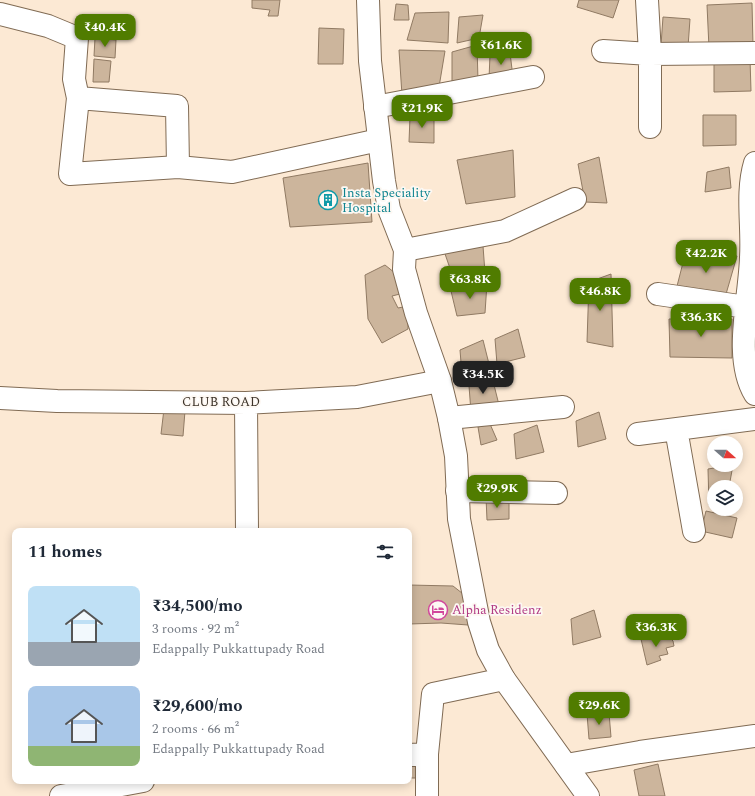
<!DOCTYPE html>
<html lang="en">
<head>
<meta charset="utf-8">
<style>
	body { margin:0; font-family:Spectral,serif; background:#f6f6f7; color:#1f2937; height:100vh; display:flex; flex-direction:column; font-size:15px; white-space:nowrap }
	* { box-sizing:border-box; margin:0 }
	p { font-size:13px; color:#747a83 }
	.icon { flex:none; width:22px; height:22px; fill:none; stroke:currentColor; stroke-width:2; stroke-linecap:round; stroke-linejoin:round }
	.map { position:relative; flex:1; overflow:hidden }
	.panel { position:absolute; left:12px; top:528px; width:400px; height:256px; display:flex; flex-direction:column; background:#fff; border-radius:8px; box-shadow:0 2px 10px #0003 }
	.panel>* { flex:none }
	.needle { width:26px; rotate:111deg }
	.tools { position:absolute; left:707px; top:436px; display:grid; gap:8px }
	.tools a { display:grid; place-items:center; width:36px; height:36px; border-radius:50%; background:#fff; box-shadow:0 2px 10px #0003; font-size:20px }
	.price { position:absolute; translate:-50% -34px; padding:0 9px; border-radius:8px; background:#507c00; color:#fff; font-size:13px; line-height:26px; filter:drop-shadow(0 1px 2px #0008) }
	.price::after { content:''; position:absolute; left:50%; top:24px; width:12px; height:9px; margin-left:-6px; background:inherit; clip-path:polygon(0 0,100% 0,50% 100%) }
	.price.active { background:#222; color:#fff }
	ul { padding:0; list-style:none }
	li { display:flex; align-items:center; gap:12px; height:100px; padding:0 16px }
	li span { display:grid; place-items:center; flex:none; width:112px; height:80px; border-radius:8px; color:#555 }
	li>.icon { margin-inline-start:auto }
	span .icon { width:48px; height:48px; fill:#fffc; stroke-width:1 }
	li b { font-size:17px }
	h2 { display:flex; justify-content:space-between; align-items:center; height:48px; padding:0 16px; font-size:17px }
	.map>svg:first-child { display:block }
</style>
</head>
<body>
<div class="map">
<svg width="755" height="796" viewBox="0 0 755 796">
	<rect width="100%" height="100%" fill="#fce9d4"/>
	<path fill="#ccb59c" stroke="#907a63" d="M252 0H280L278 16H268L270 10 252 8Z
		M579 0H619L613 18 577 7Z
		M752 3 753 46 709 48 707 5Z
		M396 4 408 5 409 20H394Z
		M449 12 448 43 407 40 415 13Z
		M483 15 479 38 457 43 459 17Z
		M99 17 125 19 122 38 98 36Z
		M663 17 690 19 688 47 661 45Z
		M319 28 344 29 343 64H318Z
		M95 38 116 40 115 58 94 56Z
		M477 45 478 81 452 83V52Z
		M399 50 445 51 439 87 402 95Z
		M510 53 513 77 489 79 490 55Z
		M94 59 111 61 109 82H93Z
		M750 59 751 91 714 92V60Z
		M434 113V143L409 142 410 117Z
		M703 115H736V145L703 146Z
		M513 150 515 197 466 204 457 160Z
		M599 157 607 203 585 202 578 164Z
		M368 163 372 222 290 227 283 178Z
		M729 167 731 188 705 192 707 172Z
		M483 246 485 273 453 277 444 251Z
		M687 247 737 256 724 301 675 294Z
		M385 265 400 277 404 293 392 296 398 308 408 306V329L382 343 368 319 365 275Z
		M611 274 613 347 587 342 589 282Z
		M487 283 485 313 457 316 451 291Z
		M669 319H732V358L670 357Z
		M518 329 525 357 497 364 495 339Z
		M483 340 490 368 462 375 460 350Z
		M492 377 499 405 471 412 469 386Z
		M164 409 185 411 183 436 161 434Z
		M599 412 606 439 578 447 576 421Z
		M490 424 497 440 481 445 478 427Z
		M537 425 544 452 516 459 514 434Z
		M733 465 729 487H714V503L709 505 708 469Z
		M486 497 509 501V519L487 520Z
		M706 511 737 518 732 538 701 531Z
		M409 585 453 586 467 597 468 625 441 623 409 624Z
		M594 610 601 637 573 645 571 619Z
		M667 635 673 641 674 646 666 648 668 654 659 656 661 660 647 665 641 639Z
		M609 713 611 737 589 739 587 714Z
		M409 763 422 770 421 778H409Z
		M658 764 665 796H639L634 770Z"/>
	<g fill="none" stroke-linecap="round" stroke-linejoin="round">
		<g stroke="#806b54" stroke-width="24">
			<path id="minor" d="M647 0 650 54V127
				M0 14 48 26 77 38 74 79 78 98 177 106 178 167 232 172 379 140
				M603 51 650 54 755 53
				M78 98 70 174 178 167
				M375 107 533 77
				M755 163C746 193 753 226 751 257 750 298 733 358 755 394
				M405 250 505 231 575 199
				M658 294 746 307
				M0 398 57 401 246 403 357 397 440 381
				M246 403 247 531
				M449 418 563 407
				M676 429 694 531
				M638 434 755 419
				M457 491 556 493
				M427 754V796
				M409 755 427 754 433 694 504 679
				M566 765 640 752 755 736
				M61 796 143 781"/>
		</g>
		<g stroke="#806b54" stroke-width="24">
			<path id="major" d="M368 0 370 61 384 181 389 209 405 250 404 269 416 313 440 381 449 418 456 456 459 519 479 622 488 650 504 679 588 796"/>
		</g>
		<use href="#minor" stroke="#fff" stroke-width="22"/>
		<use href="#major" stroke="#fff" stroke-width="22"/>
	</g>
	<defs>
		<g id="building-ring" transform="scale(1)"><circle r="9.5" fill="#fdf8f3" stroke="#0f9aa8" stroke-width="1.5"/><path d="M-4-6H4V6H1V3H-1V6H-4ZM-2.5-4.3h1.7v1.8h-1.7ZM.8-4.3h1.7v1.8H.8ZM-2.5-1h1.7V.8h-1.7ZM.8-1h1.7V.8H.8Z" fill="#0f9aa8"/></g>
		<g id="hotel-ring" transform="scale(1)"><circle r="9.5" fill="#fdf8f3" stroke="#d1479c" stroke-width="1.5"/><path d="M-6-4.5h1.5V1H6V5H4.5V3h-9V5H-6ZM-4 0a1.8 1.8 0 1 1 3.6 0ZM.5 0V-2.5h3Q6-2.5 6 0Z" fill="#d1479c"/></g>
	</defs>
	<g fill-rule="evenodd">
		<use href="#building-ring" x="328" y="200"/>
		<use href="#hotel-ring" x="438" y="610"/>
	</g>
	<g text-anchor="middle" dominant-baseline="central" stroke-width="3.5" stroke-linejoin="round" paint-order="stroke">
		<g font-size="13" fill="#0d838f" stroke="#fdf8f3" text-anchor="start">
			<text x="342" y="193">Insta Speciality<tspan x="342" dy="15">Hospital</tspan></text>
		</g>
		<g font-size="13" fill="#3c3329" stroke="#fdf8f3">
			<text x="221" y="402">CLUB ROAD</text>
		</g>
		<g font-size="13" fill="#b23c85" stroke="#fdf8f3" text-anchor="start">
			<text x="452" y="610">Alpha Residenz</text>
		</g>
	</g>
</svg>
<div class="tools">
<a><svg class="needle" viewBox="-14 -14 28 28"><path d="M0-13l5 13h-10z" fill="#e53935"/><path d="M0 13l5-13h-10z" fill="#747a83"/></svg></a>
<a><svg class="icon" aria-label="layers" viewBox="0 0 24 24"><path d="M12 4l9 5-9 5-9-5zM3 14l9 5 9-5"/></svg></a>
</div>
<b class="price" style="left:105px;top:48px">₹40.4K</b>
<b class="price" style="left:501px;top:66px">₹61.6K</b>
<b class="price" style="left:422px;top:129px">₹21.9K</b>
<b class="price" style="left:706px;top:274px">₹42.2K</b>
<b class="price" style="left:470px;top:300px">₹63.8K</b>
<b class="price" style="left:600px;top:312px">₹46.8K</b>
<b class="price" style="left:701px;top:338px">₹36.3K</b>
<b class="price active" style="left:483px;top:395px">₹34.5K</b>
<b class="price" style="left:497px;top:509px">₹29.9K</b>
<b class="price" style="left:656px;top:648px">₹36.3K</b>
<b class="price" style="left:599px;top:726px">₹29.6K</b>
<section class="panel">
<h2>11 homes<svg class="icon" aria-label="filters" viewBox="0 0 24 24"><path d="M4 7h16M4 17h16"/><circle cx="9" cy="7" r="2"/><circle cx="15" cy="17" r="2"/></svg></h2>
<ul>
<li><span style="background:linear-gradient(#bfe0f5 70%,#9aa5b1 0)"><svg class="icon" aria-label="home" viewBox="0 0 24 24"><path d="M3 11l9-7 9 7M6 9v11h12V9"/></svg></span><div><b>₹34,500/mo</b><p>3 rooms · 92 m²</p><p>Edappally Pukkattupady Road</p></div></li>
<li><span style="background:linear-gradient(#a9c7e8 75%,#8fb573 0)"><svg class="icon" aria-label="home" viewBox="0 0 24 24"><path d="M3 11l9-7 9 7M6 9v11h12V9"/></svg></span><div><b>₹29,600/mo</b><p>2 rooms · 66 m²</p><p>Edappally Pukkattupady Road</p></div></li>
</ul>
</section>
</div>
</body>
</html>
